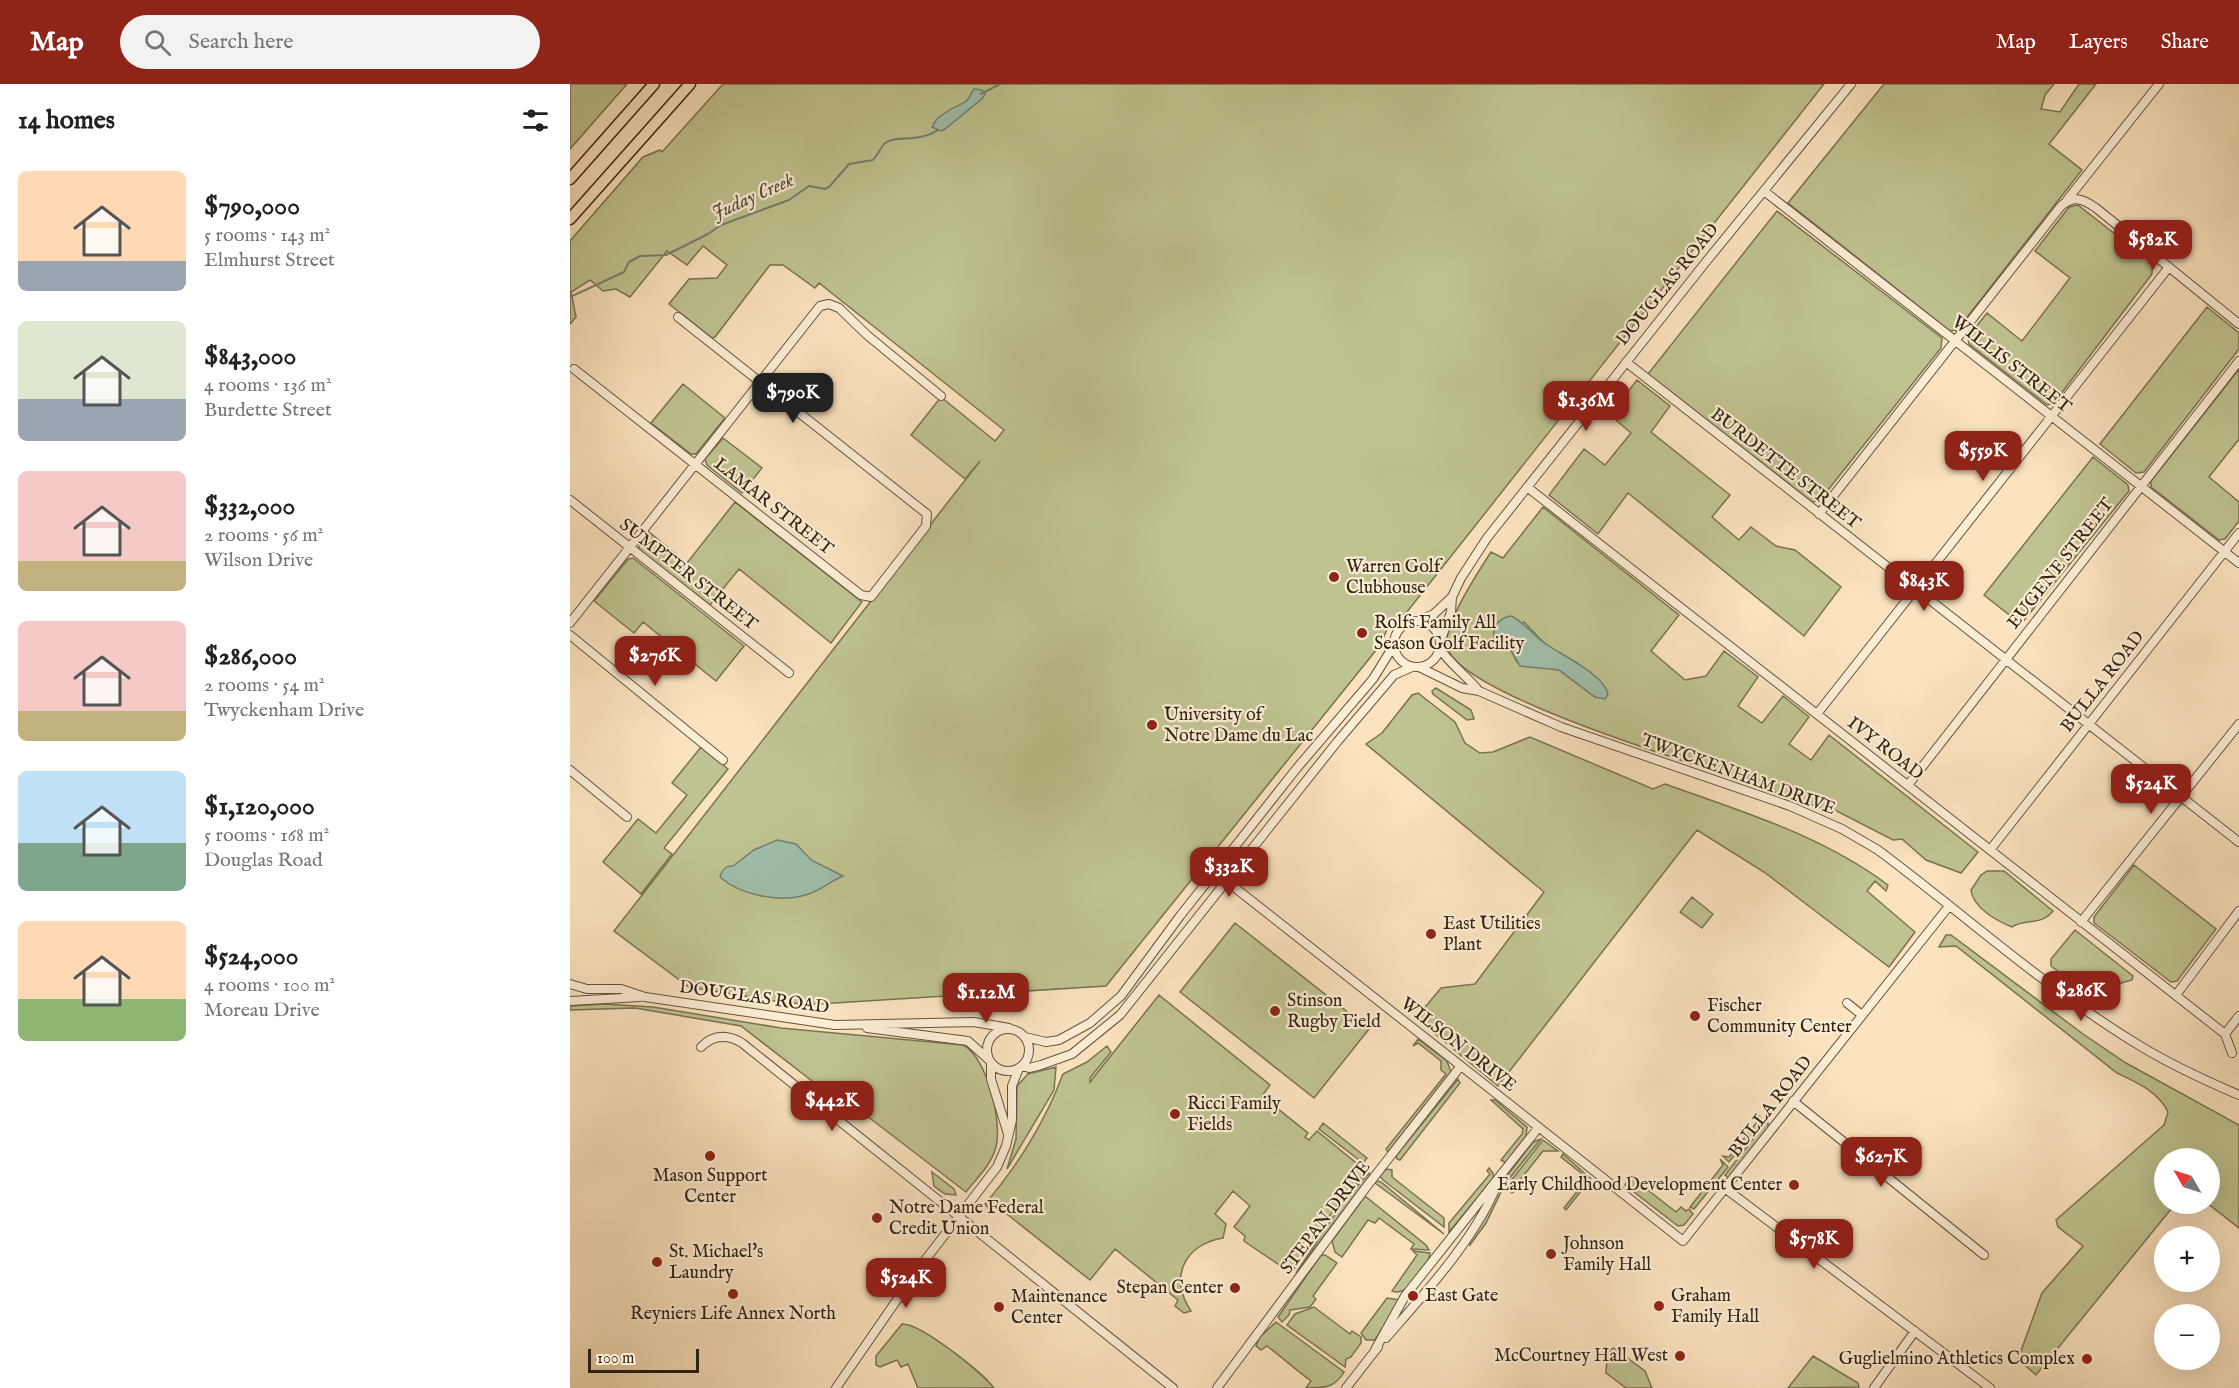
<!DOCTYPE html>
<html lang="en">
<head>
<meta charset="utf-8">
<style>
	body { margin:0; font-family:"IM FELL English",serif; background:#f2f2f2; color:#222; height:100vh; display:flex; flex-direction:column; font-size:22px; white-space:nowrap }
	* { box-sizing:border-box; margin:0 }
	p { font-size:20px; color:#767676 }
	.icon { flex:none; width:33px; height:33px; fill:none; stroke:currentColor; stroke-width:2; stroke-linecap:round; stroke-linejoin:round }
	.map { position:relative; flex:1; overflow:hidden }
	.drawer { display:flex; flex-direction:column; background:#fff; width:570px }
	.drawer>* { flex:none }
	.needle { width:39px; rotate:309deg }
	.fabs { position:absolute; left:1584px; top:1064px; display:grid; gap:12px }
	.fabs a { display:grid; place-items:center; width:66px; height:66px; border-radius:50%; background:#fff; box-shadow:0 6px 24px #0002; font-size:30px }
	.scale { position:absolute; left:18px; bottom:15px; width:111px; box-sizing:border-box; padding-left:6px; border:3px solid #332312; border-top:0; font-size:16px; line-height:21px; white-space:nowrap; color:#332312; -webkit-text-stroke:4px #fcedd5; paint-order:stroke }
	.price { position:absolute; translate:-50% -51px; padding:0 14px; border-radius:12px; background:#8f2418; color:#fff; font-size:20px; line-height:39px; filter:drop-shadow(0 2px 3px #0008) }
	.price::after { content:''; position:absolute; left:50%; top:36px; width:18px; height:14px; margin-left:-9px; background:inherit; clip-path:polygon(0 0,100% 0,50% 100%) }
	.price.on { background:#222; color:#fff }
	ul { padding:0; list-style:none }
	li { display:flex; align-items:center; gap:18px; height:150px; padding:0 18px }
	li span { display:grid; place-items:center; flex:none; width:168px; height:120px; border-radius:9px; color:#555 }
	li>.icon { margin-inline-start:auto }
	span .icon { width:72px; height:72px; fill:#fffc; stroke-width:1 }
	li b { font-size:26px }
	h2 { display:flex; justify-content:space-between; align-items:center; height:72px; padding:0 18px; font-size:26px }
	header { display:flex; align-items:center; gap:36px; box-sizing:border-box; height:84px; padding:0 30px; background:#8f2418; color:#fff }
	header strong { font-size:28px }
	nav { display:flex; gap:33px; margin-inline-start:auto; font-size:21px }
	.search { width:420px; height:54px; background:#f2f2f2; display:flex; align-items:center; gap:15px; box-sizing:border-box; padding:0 21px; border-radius:33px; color:#767676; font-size:22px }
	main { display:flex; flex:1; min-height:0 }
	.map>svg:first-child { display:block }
</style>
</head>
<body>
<header>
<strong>Map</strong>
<div class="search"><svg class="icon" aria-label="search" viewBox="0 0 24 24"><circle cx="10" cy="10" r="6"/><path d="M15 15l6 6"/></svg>Search here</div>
<nav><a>Map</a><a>Layers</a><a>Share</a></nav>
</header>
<main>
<section class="drawer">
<h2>14 homes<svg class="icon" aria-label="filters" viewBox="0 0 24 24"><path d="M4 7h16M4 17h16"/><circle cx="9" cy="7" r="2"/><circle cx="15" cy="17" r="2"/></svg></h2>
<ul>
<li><span style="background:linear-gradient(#ffd9b3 75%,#9aa5b1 0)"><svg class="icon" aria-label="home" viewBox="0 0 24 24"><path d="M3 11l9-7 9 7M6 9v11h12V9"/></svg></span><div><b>$790,000</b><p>5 rooms · 143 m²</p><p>Elmhurst Street</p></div></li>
<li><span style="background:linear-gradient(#dfe7d0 65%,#9aa5b1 0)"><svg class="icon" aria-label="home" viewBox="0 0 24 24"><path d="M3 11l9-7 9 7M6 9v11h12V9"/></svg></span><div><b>$843,000</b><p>4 rooms · 136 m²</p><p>Burdette Street</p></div></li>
<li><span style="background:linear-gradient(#f6c9c9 75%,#c2b280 0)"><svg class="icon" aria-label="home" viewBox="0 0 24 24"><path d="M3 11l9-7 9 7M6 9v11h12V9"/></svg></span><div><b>$332,000</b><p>2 rooms · 56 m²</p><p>Wilson Drive</p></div></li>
<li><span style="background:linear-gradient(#f6c9c9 75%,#c2b280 0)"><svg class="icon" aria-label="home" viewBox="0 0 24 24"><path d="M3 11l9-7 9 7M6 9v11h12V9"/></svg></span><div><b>$286,000</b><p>2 rooms · 54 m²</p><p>Twyckenham Drive</p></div></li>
<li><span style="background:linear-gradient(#bfe0f5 60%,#7fa58c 0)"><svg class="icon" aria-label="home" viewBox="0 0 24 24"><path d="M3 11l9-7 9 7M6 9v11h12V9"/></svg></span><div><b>$1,120,000</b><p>5 rooms · 168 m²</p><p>Douglas Road</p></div></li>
<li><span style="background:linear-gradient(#ffd9b3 65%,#8fb573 0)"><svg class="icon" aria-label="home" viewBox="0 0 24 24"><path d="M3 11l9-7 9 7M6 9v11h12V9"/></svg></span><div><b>$524,000</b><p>4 rooms · 100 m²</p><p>Moreau Drive</p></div></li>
</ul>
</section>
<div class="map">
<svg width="1669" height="1304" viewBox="0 0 1669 1304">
	<rect width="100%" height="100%" fill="#fbe3bf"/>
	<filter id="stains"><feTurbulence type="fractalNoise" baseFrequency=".00333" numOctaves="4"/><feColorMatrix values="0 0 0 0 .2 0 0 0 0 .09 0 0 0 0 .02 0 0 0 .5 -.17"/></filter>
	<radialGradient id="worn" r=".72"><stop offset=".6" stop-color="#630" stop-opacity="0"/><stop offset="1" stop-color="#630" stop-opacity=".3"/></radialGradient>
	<path fill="#bfc391" stroke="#797352" stroke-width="1.5" fill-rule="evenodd" d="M0 0H57L0 65Z
		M153 0H1254L837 528 819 540 811 560 536 902 248 920 217 919 119 903 44 847 410 377 395 395 341 351 371 313 425 357 434 346 249 199 245 204 213 181H200L145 253 142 254 99 220 119 195 147 194 157 181 133 162 117 181 97 167 60 213 46 205 33 207 20 196 1 208 6 233 0 240V157L73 73 90 66 92 68Z
		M1314 0H1484L1475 11 1471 25 1490 28 1509 0H1526L1479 60 1512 86 1387 246 1380 247 1218 119Z
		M1508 121 1582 179V190L1484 319 1477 321 1399 260 1398 253 1417 229 1452 257 1500 194 1465 167 1499 123Z
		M1207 127 1372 254 1371 264 1250 416 1242 418 1078 290Z
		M1637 223 1669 249V265L1574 388 1566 389 1530 360Z
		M1669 285V355L1639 393 1669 418V437L1655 455 1649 456 1581 403V397Z
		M1067 296 1100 322 1081 348 1160 411 1142 433 1169 456 1181 443 1206 462 1225 466 1271 503 1234 552 1058 409 1028 450 979 411 1014 365 1035 381 1061 349 1040 331Z
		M113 300 155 334 126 370H121L81 339Z
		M153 354 192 384 172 409 137 381 135 375Z
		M1523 373 1558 401 1559 407 1451 540 1414 511Z
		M165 418 292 518 261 559 169 485 140 521 69 466V461L79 448 117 479Z
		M973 423 1109 531 1081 567 1115 596 1136 592 1154 567 1188 593 1168 622 1192 639 1213 612 1239 633 1219 660 1241 676 1259 651 1408 768 1391 789 1356 776 1332 755 1323 756 1263 725 1259 727 1179 699 1178 694 1171 692 1165 694C1115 677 889 609 877 563 872 542 909 487 921 468L933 474ZM954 538 973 558 1028 596 1025 613 989 586 947 578 939 562 933 559Z
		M63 474 174 562 146 597 73 538 64 549 24 517 58 475Z
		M866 604 901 626 904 635 897 636 863 610 862 607Z
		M848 609 885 638 895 659 910 669 923 668 960 653 1083 705 1095 700C1173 728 1251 751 1318 801L1316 807 1305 797 1297 807 1345 848 1319 883 1194 788 1127 746 928 1002 846 934 871 904 905 900 974 808 796 660 812 649 842 611Z
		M131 663 158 685 94 764 102 770 71 810 33 778 68 735 86 749 117 711 102 699Z
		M1564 781 1646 845 1607 897 1601 898 1524 839V833Z
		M1417 787H1434L1483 827C1470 843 1454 834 1442 843 1427 837 1403 824 1401 806L1411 791Z
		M1122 813 1143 830 1132 844 1110 828Z
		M665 839 799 945 744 1014 610 908Z
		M1505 846 1563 892 1562 896 1548 900 1541 909 1525 916 1481 882V875Z
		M1376 851H1381L1513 950 1556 979 1669 1041V1144L1637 1119 1640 1074H1594V1119H1606L1466 1291 1448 1275 1472 1209 1513 1162 1488 1143 1486 1136 1594 1041 1598 1028C1589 1008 1566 998 1547 989L1386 862 1369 863Z
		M589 911 700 1001 692 1012 738 1049 735 1053 739 1056 747 1047 796 1087 784 1104 772 1114 740 1161 736 1158 728 1159 729 1167 734 1171 721 1189 674 1157 675 1152 664 1143 680 1122 663 1107 645 1130 656 1140 653 1154C613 1161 599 1195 621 1227L614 1229 605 1222 608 1216 545 1165 520 1196 423 1119 418 1124 415 1120C447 1083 476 1036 493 990L517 978 537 962 541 968 520 994V998Z
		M34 920 83 923 211 944 393 961C417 972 434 1042 425 1066 420 1082 406 1095 396 1108L297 1032 255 1007 171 942 65 924 0 926V922Z
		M848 955 877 977 881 988 818 1068 816 1065 876 990 871 986V977L848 959 843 962Z
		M486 983 484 1006 437 1085 446 1055 447 1002 458 990Z
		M888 995 890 999 830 1076 827 1075 826 1072Z
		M921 1016H925L957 1043 956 1052 936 1079 931 1076 952 1050 953 1045Z
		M1184 1031 1189 1032 1193 1037 1159 1078 1153 1072 1159 1073 1188 1037Z
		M753 1039 797 1074 793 1079 749 1045Z
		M1195 1039H1198V1044L1159 1094 1155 1091Z
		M971 1055 935 1100 916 1139 900 1161 899 1154 932 1098 963 1058Z
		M973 1056 988 1067H973L946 1101 949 1104 942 1109 936 1103Z
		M993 1070 1021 1095 996 1126 994 1124 1014 1099 1009 1094 1011 1089 991 1073Z
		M1150 1075 1158 1083 1124 1125 1120 1123 1153 1081Z
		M919 1084 923 1089V1095L879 1148V1139L920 1090 917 1087Z
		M816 1085 822 1086V1093L874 1134V1143L813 1096 810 1092Z
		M362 1088 384 1105 386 1111 375 1110 364 1102Z
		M799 1089 800 1091 726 1189 775 1115Z
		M1060 1092 1106 1128 1111 1123 1116 1127 1119 1125 1123 1130 1114 1141 1108 1142 1055 1101Z
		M807 1097 811 1098 874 1150 805 1099Z
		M795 1112 856 1161 859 1166 841 1165 844 1160 809 1134 805 1139 798 1136 772 1173 765 1168 762 1157Z
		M843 1167 860 1169 859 1174C852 1187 839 1213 822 1207L847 1171Z
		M751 1171H755L767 1179 743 1212 746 1215 740 1223 720 1226 719 1231 712 1238 708 1233Z
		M817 1214 830 1216 805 1256H796L791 1249Z
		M744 1223 780 1250 782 1247 791 1253V1259L781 1273 776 1275 775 1283 717 1241 725 1230Z
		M706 1238 774 1288C765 1304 754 1304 736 1304L741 1297C725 1285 714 1275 697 1262L691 1266 686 1262 690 1253Z
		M332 1240C350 1239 412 1288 424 1304H348L338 1280 331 1283 327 1276 310 1283 306 1281V1272Z
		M1044 1264 1075 1287 1082 1304H1056L1036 1289 1037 1274 1041 1265Z
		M1243 1272 1288 1299 1289 1303 1218 1304Z"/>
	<path fill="#a0bfac" stroke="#74816e" stroke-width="1.5" d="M404 5 412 6 415 10 413 14 375 45 371 47 362 43C368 29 384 25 396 17 400 15 400 9 404 5Z
		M941 532C954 538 961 549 973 558 989 570 1034 590 1038 610L1035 615 1025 613 989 586 950 582 939 563 924 554C922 542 929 534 941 532Z
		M207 756 226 760 241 776 273 792C260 797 249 808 235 811 209 819 170 811 150 793 152 786 155 781 163 782L184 766Z"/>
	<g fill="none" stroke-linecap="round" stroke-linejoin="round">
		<path stroke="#74816e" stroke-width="2" d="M411 10 430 0
			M0 213 54 188 59 178 70 172 96 171 138 150 151 141 219 116 239 102 255 105 259 103 279 80 303 76C307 71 311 64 315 59 325 51 349 59 368 46"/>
		<g stroke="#65533d" stroke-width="10">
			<path id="minor" d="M1194 107 1669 479
				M1497 116 1589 0
				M1056 278 1669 758
				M4 285 291 511 301 513 356 442 357 430 108 233
				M957 403 1655 950
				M0 416 219 589
				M1249 430 1491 122C1504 111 1513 115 1526 124L1669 240
				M850 536 864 530 882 513
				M824 560a23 23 0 1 1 46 0a23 23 0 1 1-46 0Z
				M0 539 250 222 259 220 269 224 297 251 371 312
				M0 551 153 676
				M870 558 881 528 882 513 891 494 917 454 1135 179 1281 0
				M869 564C881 581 896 591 909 607
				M849 583 892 604 909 607 991 643 1220 722 1272 745 1308 766C1394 830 1475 904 1567 960 1599 980 1634 996 1669 1011
				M1247 630 1599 183
				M0 686 57 733
				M1338 701 1669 277
				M1420 766 1669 449
				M645 788 1113 1157 1379 822
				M1511 838 1669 640
				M0 900 17 905H51L75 913 265 941 404 938 439 944
				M1606 911 1669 827
				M0 917 70 913
				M1277 919 1292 931
				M297 944 398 957 418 975
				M417 966a21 21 0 1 1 42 0a21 21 0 1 1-42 0Z
				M1655 950 1669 932
				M1655 950 1662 969
				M455 953 476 958 489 956 520 939 551 912 610 832 727 684 803 595 824 561
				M131 963C143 951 157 950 172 959L603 1304
				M421 979V995L438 1050
				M452 982 459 984 471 981 502 970 550 931 767 658 824 591 842 583
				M1223 1017 1414 1171
				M1156 1105 1420 1304
				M816 1254C856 1208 907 1153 929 1096
				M805 1266 835 1212 968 1044
				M266 1304 349 1184 427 1083 436 1062 442 1036V1002L449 984
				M647 1304 797 1102 890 983
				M776 1304 808 1263
				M1304 1304 1345 1247"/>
		</g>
		<g stroke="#332312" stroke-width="13">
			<path id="highway" d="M0 95 84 0
				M0 135 120 0"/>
		</g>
		<use href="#minor" stroke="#fcedd5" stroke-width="8"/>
		<use href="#highway" stroke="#fbe3bf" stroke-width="10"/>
	</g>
	<g fill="#8f2418" stroke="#fcedd5" stroke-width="2">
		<circle cx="764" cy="493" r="6"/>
		<circle cx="792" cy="549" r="6"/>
		<circle cx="582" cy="641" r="6"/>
		<circle cx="861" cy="850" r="6"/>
		<circle cx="705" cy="927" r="6"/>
		<circle cx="1125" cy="932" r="6"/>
		<circle cx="605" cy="1030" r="6"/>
		<circle cx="140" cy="1072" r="6"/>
		<circle cx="1224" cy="1101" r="6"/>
		<circle cx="307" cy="1134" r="6"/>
		<circle cx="981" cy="1170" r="6"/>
		<circle cx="87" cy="1178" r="6"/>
		<circle cx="665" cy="1204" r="6"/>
		<circle cx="163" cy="1210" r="6"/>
		<circle cx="843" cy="1212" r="6"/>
		<circle cx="1089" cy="1222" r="6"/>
		<circle cx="429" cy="1223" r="6"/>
		<circle cx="1110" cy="1272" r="6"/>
		<circle cx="1517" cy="1275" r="6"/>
	</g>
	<g text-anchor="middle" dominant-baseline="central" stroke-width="4.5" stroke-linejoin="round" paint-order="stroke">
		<g font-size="18" fill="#332312" stroke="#fcedd5">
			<text transform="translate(1098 201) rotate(-51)">DOUGLAS ROAD</text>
			<text transform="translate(1441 281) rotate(38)">WILLIS STREET</text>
			<text transform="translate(1215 385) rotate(38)">BURDETTE STREET</text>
			<text transform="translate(203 423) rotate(38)">LAMAR STREET</text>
			<text transform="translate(1491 480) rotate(-52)">EUGENE STREET</text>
			<text transform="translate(118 491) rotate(38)">SUMPTER STREET</text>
			<text transform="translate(1533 598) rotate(-52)">BULLA ROAD</text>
			<text transform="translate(1315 665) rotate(38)">IVY ROAD</text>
			<text transform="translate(1168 691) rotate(20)">TWYCKENHAM DRIVE</text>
			<text transform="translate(184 914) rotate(8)">DOUGLAS ROAD</text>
			<text transform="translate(888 961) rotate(38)">WILSON DRIVE</text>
			<text transform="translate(1201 1023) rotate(-52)">BULLA ROAD</text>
			<text transform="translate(756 1134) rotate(-53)">STEPAN DRIVE</text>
		</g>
		<g font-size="18" fill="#332312" stroke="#fcedd5" text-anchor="start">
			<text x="776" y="483">Warren Golf<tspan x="776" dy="21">Clubhouse</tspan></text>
			<text x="804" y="539">Rolfs Family All<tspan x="804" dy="21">Season Golf Facility</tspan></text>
			<text x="594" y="631">University of<tspan x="594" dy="21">Notre Dame du Lac</tspan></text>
			<text x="873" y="840">East Utilities<tspan x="873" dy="21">Plant</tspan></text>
			<text x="717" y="917">Stinson<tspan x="717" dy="21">Rugby Field</tspan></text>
			<text x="1137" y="922">Fischer<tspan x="1137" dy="21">Community Center</tspan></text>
			<text x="617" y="1020">Ricci Family<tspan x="617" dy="21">Fields</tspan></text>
			<text x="140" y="1092" text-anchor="middle">Mason Support<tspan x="140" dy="21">Center</tspan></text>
			<text x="1212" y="1101" text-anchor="end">Early Childhood Development Center</text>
			<text x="319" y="1124">Notre Dame Federal<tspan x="319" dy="21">Credit Union</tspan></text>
			<text x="993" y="1160">Johnson<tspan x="993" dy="21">Family Hall</tspan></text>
			<text x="99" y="1168">St. Michael's<tspan x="99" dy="21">Laundry</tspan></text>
			<text x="653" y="1204" text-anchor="end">Stepan Center</text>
			<text x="855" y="1212">East Gate</text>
			<text x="1101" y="1212">Graham<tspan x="1101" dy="21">Family Hall</tspan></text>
			<text x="441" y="1213">Maintenance<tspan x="441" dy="21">Center</tspan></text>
			<text x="163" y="1230" text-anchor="middle">Reyniers Life Annex North</text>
			<text x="1098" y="1272" text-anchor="end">McCourtney Hall West</text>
			<text x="1505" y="1275" text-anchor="end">Guglielmino Athletics Complex</text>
		</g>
		<g font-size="20" font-style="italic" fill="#545240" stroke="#fcedd5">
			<text transform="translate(183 113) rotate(-24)">Juday Creek</text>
		</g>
	</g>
	<rect width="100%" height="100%" filter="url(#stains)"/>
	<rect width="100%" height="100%" fill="url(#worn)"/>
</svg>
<div class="fabs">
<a><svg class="needle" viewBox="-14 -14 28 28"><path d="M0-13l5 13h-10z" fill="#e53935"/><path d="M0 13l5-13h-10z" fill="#767676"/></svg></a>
<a>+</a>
<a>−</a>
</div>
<div class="scale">100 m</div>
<b class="price" style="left:1583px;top:187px">$582K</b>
<b class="price on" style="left:223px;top:340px">$790K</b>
<b class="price" style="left:1016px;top:348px">$1.36M</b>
<b class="price" style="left:1413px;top:398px">$559K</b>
<b class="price" style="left:1354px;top:528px">$843K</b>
<b class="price" style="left:85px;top:603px">$276K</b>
<b class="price" style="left:1581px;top:731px">$524K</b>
<b class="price" style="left:659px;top:814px">$332K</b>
<b class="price" style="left:1511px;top:938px">$286K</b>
<b class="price" style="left:416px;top:940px">$1.12M</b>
<b class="price" style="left:262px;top:1048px">$442K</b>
<b class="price" style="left:1311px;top:1104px">$627K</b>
<b class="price" style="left:1244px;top:1186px">$578K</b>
<b class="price" style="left:336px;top:1225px">$524K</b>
</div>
</main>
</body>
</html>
